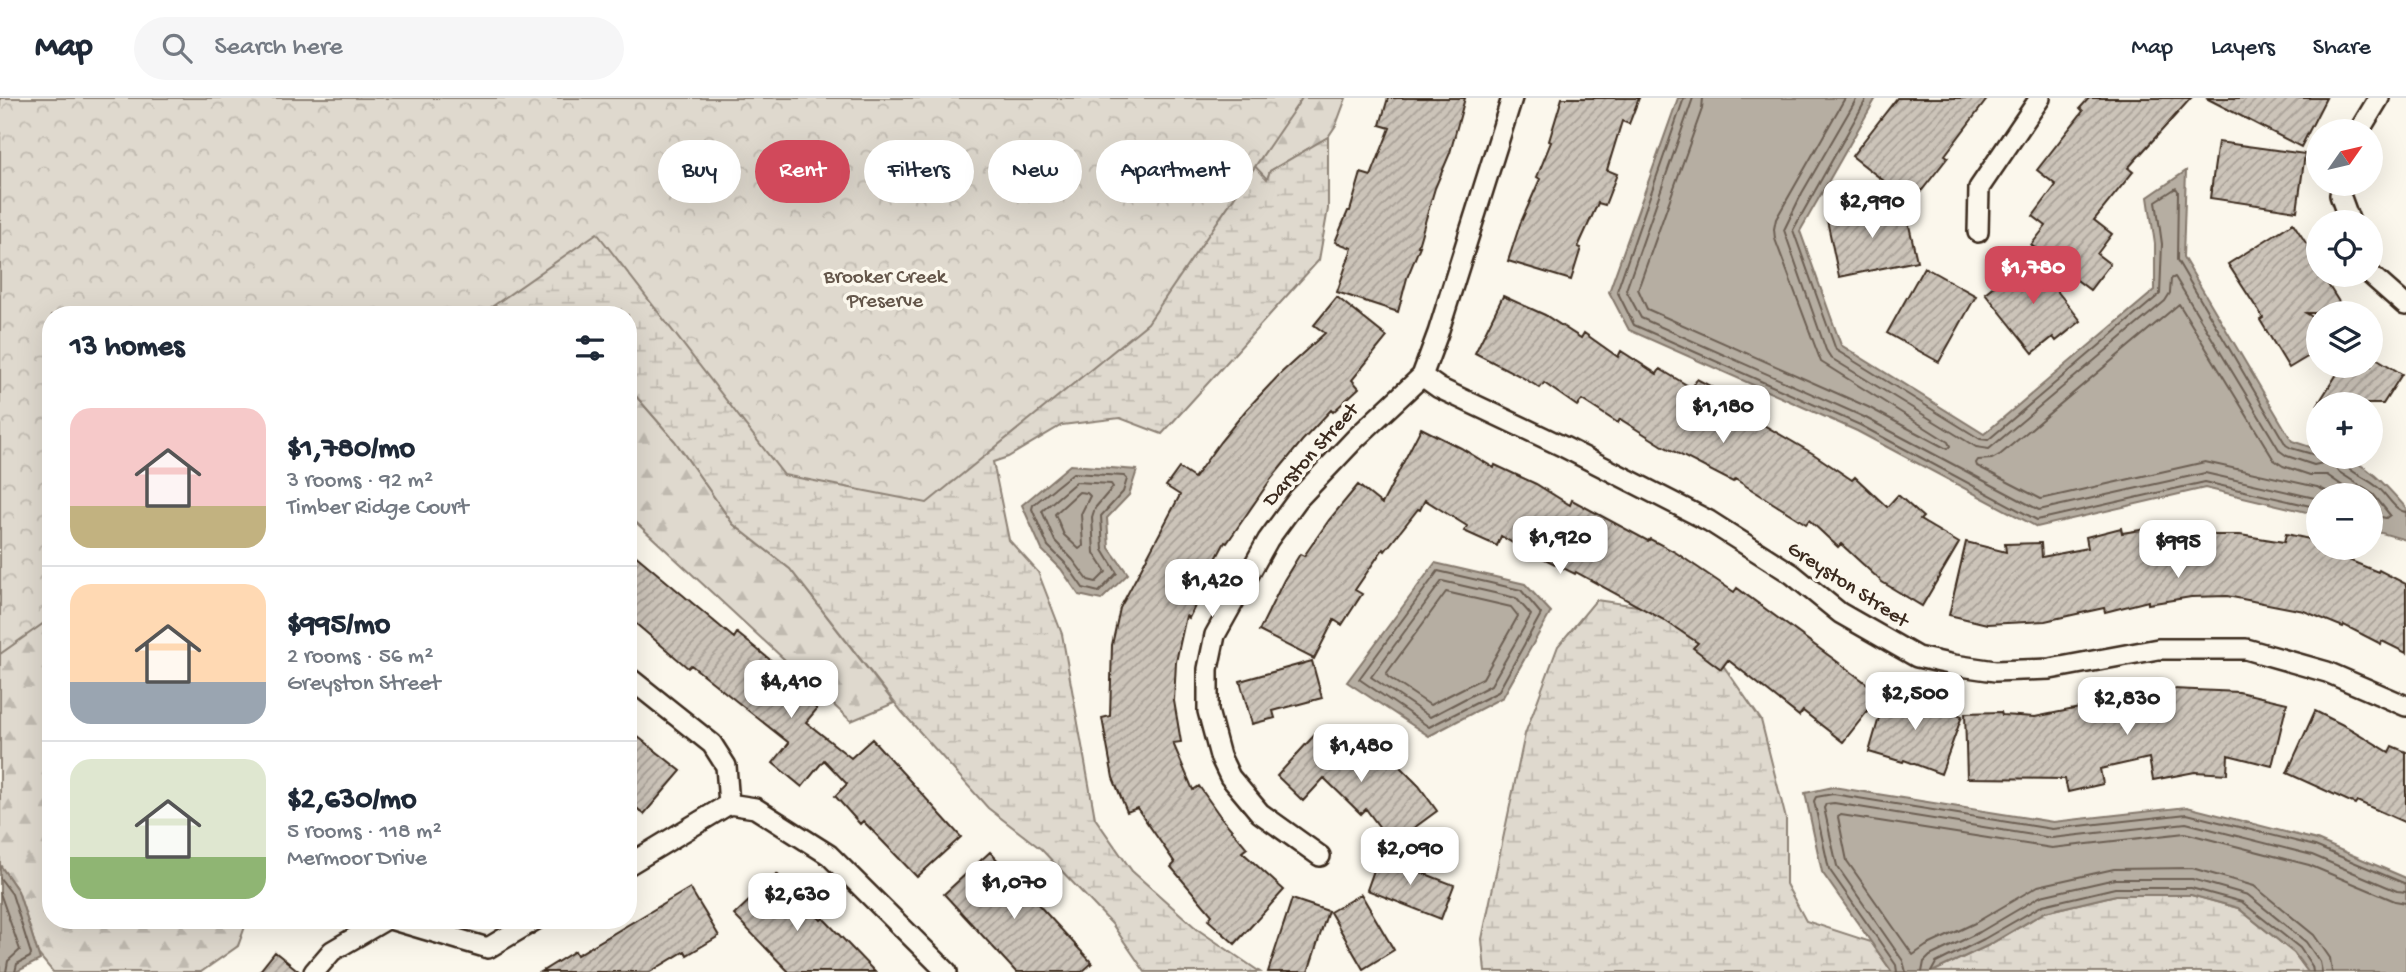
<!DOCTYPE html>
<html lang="en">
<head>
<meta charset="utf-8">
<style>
	body { margin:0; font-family:"Gochi Hand",sans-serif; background:#f6f6f7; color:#1f2937; height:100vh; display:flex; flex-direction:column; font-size:26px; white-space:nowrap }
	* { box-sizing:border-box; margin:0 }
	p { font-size:23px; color:#747a83 }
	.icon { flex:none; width:38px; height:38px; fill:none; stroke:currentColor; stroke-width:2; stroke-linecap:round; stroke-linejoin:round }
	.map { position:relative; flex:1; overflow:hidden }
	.details { position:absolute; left:42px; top:208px; width:595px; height:623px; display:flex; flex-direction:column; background:#fff; border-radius:28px; box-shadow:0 7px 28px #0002 }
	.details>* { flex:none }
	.top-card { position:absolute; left:658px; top:42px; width:665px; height:63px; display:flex; gap:14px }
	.needle { width:46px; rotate:56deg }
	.buttons { position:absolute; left:2306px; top:21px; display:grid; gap:14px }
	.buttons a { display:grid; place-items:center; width:77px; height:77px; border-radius:50%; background:#fff; box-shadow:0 7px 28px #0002; font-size:35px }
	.price { position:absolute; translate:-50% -60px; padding:0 16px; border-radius:14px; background:#fff; color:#222; font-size:23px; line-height:46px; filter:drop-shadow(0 2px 4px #0008) }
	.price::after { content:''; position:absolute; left:50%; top:42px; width:21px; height:16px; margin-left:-10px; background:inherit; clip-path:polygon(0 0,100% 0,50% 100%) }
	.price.selected { background:#d1495b; color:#fff }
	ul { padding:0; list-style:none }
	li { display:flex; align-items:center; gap:21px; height:175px; padding:0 28px }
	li+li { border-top:2px solid #e0e1e3 }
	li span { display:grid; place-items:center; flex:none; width:196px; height:140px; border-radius:21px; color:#555 }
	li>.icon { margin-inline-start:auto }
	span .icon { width:84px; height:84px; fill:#fffc; stroke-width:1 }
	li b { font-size:30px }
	h2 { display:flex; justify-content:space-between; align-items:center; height:84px; padding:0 28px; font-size:30px }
	.chip { padding:0 24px; border-radius:32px; background:#fff; box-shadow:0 7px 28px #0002; font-size:24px; line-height:63px }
	.chip.selected { background:#d1495b; color:#fff }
	header { display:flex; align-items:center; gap:42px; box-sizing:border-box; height:98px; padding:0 35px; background:#fff; border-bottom:2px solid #e0e1e3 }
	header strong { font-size:33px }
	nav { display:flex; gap:38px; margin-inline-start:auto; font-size:24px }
	.search { width:490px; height:63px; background:#f6f6f7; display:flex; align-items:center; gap:18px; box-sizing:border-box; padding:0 24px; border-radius:38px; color:#747a83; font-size:26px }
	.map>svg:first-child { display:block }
</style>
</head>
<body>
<header>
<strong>Map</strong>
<div class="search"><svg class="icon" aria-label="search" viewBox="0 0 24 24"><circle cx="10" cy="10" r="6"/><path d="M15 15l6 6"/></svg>Search here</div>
<nav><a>Map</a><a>Layers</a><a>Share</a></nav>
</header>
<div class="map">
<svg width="2406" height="874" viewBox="0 0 2406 874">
	<defs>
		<pattern id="forest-firs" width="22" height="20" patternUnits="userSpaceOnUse" patternTransform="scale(1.75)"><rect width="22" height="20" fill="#dfd9ce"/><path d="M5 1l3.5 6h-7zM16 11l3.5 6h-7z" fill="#c0bab0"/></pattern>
		<pattern id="wetland-marsh" width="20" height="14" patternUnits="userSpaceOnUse" patternTransform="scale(1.75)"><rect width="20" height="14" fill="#dfd9ce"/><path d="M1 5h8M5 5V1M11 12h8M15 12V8" fill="none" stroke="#c0bab0"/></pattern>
		<pattern id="park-crowns" width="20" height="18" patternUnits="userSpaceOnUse" patternTransform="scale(1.75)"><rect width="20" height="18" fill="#dfd9ce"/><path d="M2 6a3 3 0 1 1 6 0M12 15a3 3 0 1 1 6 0" fill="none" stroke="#c0bab0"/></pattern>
		<pattern id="building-hatch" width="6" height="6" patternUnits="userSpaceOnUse" patternTransform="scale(1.75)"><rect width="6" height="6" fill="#ccc4b9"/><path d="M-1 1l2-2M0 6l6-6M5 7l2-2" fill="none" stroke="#a79f96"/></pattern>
	</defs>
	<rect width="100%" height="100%" fill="#fbf7ec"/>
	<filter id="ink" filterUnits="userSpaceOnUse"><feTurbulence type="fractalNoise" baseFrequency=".0143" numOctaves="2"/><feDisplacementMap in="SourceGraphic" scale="14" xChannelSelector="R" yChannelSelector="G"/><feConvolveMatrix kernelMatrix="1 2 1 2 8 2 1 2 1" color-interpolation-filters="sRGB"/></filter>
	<g filter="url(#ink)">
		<path fill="url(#forest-firs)" stroke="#8d8276" stroke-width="2" d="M1215 0H1346L1336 27 1328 39 1270 73 1267 82 1230 42Z
			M628 289 675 343 733 426 790 471 894 605 851 623 628 417Z
			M0 445 51 470V822L247 823 238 848 201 874H53L38 856 18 793 0 767Z"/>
		<path fill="url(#wetland-marsh)" stroke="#8d8276" stroke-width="2" d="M0 0 1230 42 1267 81 1270 73 1328 39V111L1319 162 1162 336 1120 320 1062 327 1008 359 993 364 1009 442 1038 474 1062 536 1095 720 1132 773 1197 831 1260 874H1145L1112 826 1041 751 988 710 902 614 790 471 733 426 675 343 628 289V217H51Z
			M1596 502 1658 511 1718 560 1761 622 1786 721V786L1806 823 1871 844 1892 874H1485L1482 841 1525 636 1558 548Z
			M2116 797H2191L2238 810 2294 855 2308 874H1932L1987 848 2045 814Z"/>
		<path fill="url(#park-crowns)" stroke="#8d8276" stroke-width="2" d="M0 0H1302L1148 225 927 405 784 377 597 135 480 217H51V520L0 556Z"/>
		<path fill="#b6aea2" stroke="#85796d" stroke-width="2" d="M1678 0H1876L1800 133 1841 247 1984 336 2155 192V146L2148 99 2186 73 2183 159 2292 343 2319 352V359C2326 359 2334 358 2341 359 2367 364 2390 392 2406 410V442L2371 432V397H2319V417L2205 390 2037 429 1857 333 1629 232 1609 194Z
			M1070 367 1137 372 1129 397 1107 420 1109 450 1128 476 1101 502 1079 497 1061 471 1042 452 1022 407Z
			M1435 465 1525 486 1551 514 1503 599 1429 638 1347 584Z
			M1833 689 2053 724 2187 709 2317 742 2406 780V874H2308L2294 855 2238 810 2191 797H2116L2045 814 1987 848 1932 874H1892L1822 774 1805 695Z
			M0 767 18 793 40 862 16 874H0Z"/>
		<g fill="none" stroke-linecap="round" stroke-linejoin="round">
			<path stroke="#6c5f53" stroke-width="2" d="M1684 0 1617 193 1634 227 1860 327 2037 422 2205 384 2319 410
				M1693 0 1626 192 1641 220 1864 319 2039 412 2205 375 2319 401
				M1703 0 1702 11 1638 191 1647 211 1868 309 1947 351 1950 348 1948 344 1821 264 1775 141 1774 131 1776 121 1845 0
				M1857 0 1802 95 1784 132 1826 252 1831 260 1976 349 1989 351 2165 203 2170 195 2171 181 2175 179 2280 353 2287 358 2314 367 2332 363 2339 374 2373 396 2390 417 2386 420 2371 417
				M1867 0 1793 132 1836 252 1980 341 1988 342 2160 196 2162 146 2156 103 2176 90 2178 93 2177 162 2286 347 2291 350 2319 358
				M2342 359C2344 373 2366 379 2376 388 2387 395 2393 412 2406 414
				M1073 375 1124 378 1127 381 1123 394 1101 418 1103 452 1117 475 1099 494 1083 490 1067 467 1048 448 1032 411 1033 407Z
				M1076 384 1111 386 1113 389 1095 410 1092 419 1094 455 1106 474 1096 484 1088 482 1073 462 1055 443 1042 413Z
				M1079 394 1087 395 1090 398 1081 416 1083 448 1079 451 1064 437 1055 416Z
				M2335 397 2317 389 2205 364 2041 401 1977 368 1976 365 1978 362 1992 361 2001 356 2179 206 2274 362 2283 368 2310 377H2327L2356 397
				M1438 473 1521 492 1541 516 1498 594 1429 629 1359 581Z
				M1442 483 1516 500 1531 517 1491 587 1430 619 1371 579Z
				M1446 494 1511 509 1518 518 1483 580 1430 607 1388 579 1386 576Z
				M0 780 12 796 31 856 30 859 17 866 15 874
				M0 795 20 852 8 863 6 874
				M1897 874 1896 867 1829 771 1814 703 1816 699 1833 696 2052 731 2187 716 2315 748 2406 786
				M1906 874 1903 863 1837 768 1824 710 1826 706 1834 705 2052 740 2186 725 2312 757 2397 793 2406 794
				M1922 874 1924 864 1930 858 1980 834 2041 798 2115 781H2192L2248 797 2306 844 2320 864 2322 874
				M1931 874 1936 865 1984 841 2043 807 2115 790H2191L2242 804 2300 850 2312 868 2313 874
				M2332 874 2330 860 2314 837 2254 788 2192 770 2114 771 2038 788 1975 825 1926 848 1913 857 1847 763 1838 719 1841 717 2052 750 2185 735 2309 767 2395 803 2406 805"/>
		</g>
		<path fill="url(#building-hatch)" stroke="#3b2a1e" stroke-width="2" d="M1388 0H1465L1450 55 1435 90 1418 148H1420L1407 180 1398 214 1337 194 1352 150 1335 144 1348 113H1350L1361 75 1371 78 1390 30 1380 27Z
			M1562 0H1639L1629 26 1622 23 1607 72 1617 76 1605 107 1598 105 1578 149 1581 150 1571 182 1508 163 1520 126 1540 81 1537 79 1551 44 1549 43Z
			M1897 0H1988L1945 57 1948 59 1912 105 1852 58Z
			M2089 0H2191L2128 70 2133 74 2094 122 2112 136 2097 156 2110 166 2090 192 2031 147 2046 128 2033 118 2056 87 2037 72 2083 13 2080 10Z
			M2206 0H2326L2301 49Z
			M2218 44 2305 56 2297 113 2210 100Z
			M1904 105 1917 163 1839 179 1827 122Z
			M2293 125 2319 165V177H2322L2346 215H2306L2319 223V252L2289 270 2260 222 2263 220 2228 166Z
			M2030 159 2081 223 2056 243 2053 239 2033 255 1985 195Z
			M1924 169 1976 198 1939 264 1887 235Z
			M1503 198 1545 217 1581 240 1584 235 1618 259 1621 253 1657 276 1660 271 1692 290 1697 281 1729 298 1726 305 1812 355 1852 382 1855 379 1887 409 1898 397 1923 419 1920 422 1959 445 1922 508 1882 484 1841 446 1838 449 1809 422 1806 426 1735 381 1733 384 1663 348 1620 321 1618 325 1582 302 1577 308 1544 285 1540 290 1520 278 1475 255Z
			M1337 199 1387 239 1352 282 1359 290 1333 314 1331 312 1302 343 1271 381 1227 445 1225 444 1202 487 1205 488 1189 520 1186 518 1176 564 1174 603 1181 644 1173 645 1193 692 1199 688 1220 718 1247 750 1242 754 1284 792 1235 846 1208 822 1212 817 1171 769 1175 765 1137 710 1127 714 1113 680 1102 620 1110 618 1112 547 1120 510 1180 397 1166 388 1179 370 1194 380 1220 344 1246 312 1281 275 1325 235 1314 227Z
			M2371 257 2402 276 2383 306H2318L2342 268H2371Z
			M1421 330 1461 350 1494 370 1495 367 1536 386 1570 407 1572 402 1648 443 1650 441 1675 454 1734 494 1737 490 1881 596 1843 644 1803 613 1799 618 1728 562 1721 571 1693 550 1698 545 1664 522 1576 474 1575 476 1535 456 1534 458 1501 438 1497 448 1464 433 1467 428 1425 402 1420 412 1418 411 1385 453 1383 451 1355 492 1362 496 1342 527 1334 522 1314 561 1259 533 1284 482 1300 456 1304 458 1329 422 1358 387 1382 406Z
			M2172 427 2173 437H2240L2284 444 2286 436 2319 443V450L2378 474 2379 472 2406 486V555L2382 543 2381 546 2344 527 2343 529 2304 513 2227 498 2191 499 2148 506V503L2105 514 2104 510 2045 523 1987 526 1949 517 1966 444 2006 454 2005 446 2041 445 2042 459 2088 450 2086 439 2121 430 2122 435Z
			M628 451 734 540 737 535 794 581 789 588 817 611 806 624 851 660 872 641 961 739 917 779 863 723 860 726 835 698 847 686 824 662 802 689 773 665 789 645 691 567 688 570 628 519Z
			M1312 563 1322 600 1273 613 1275 620 1252 626 1240 583Z
			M2173 591 2239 594 2287 605 2272 668 2228 657 2227 676 2195 674 2153 682 2149 660 2100 671 2103 686 2068 694 2065 681 1967 680 1965 615 2001 614 2002 617 2035 619Z
			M1887 592 1921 602 1962 618 1941 676 1904 662 1903 664 1869 654Z
			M2315 613 2347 629 2389 654 2392 648 2406 654V725L2357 703 2355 706 2287 675Z
			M628 631 681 673 644 716 628 703Z
			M1320 631 1354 662 1373 642 1419 688 1437 713 1392 746 1366 711 1361 716 1324 680 1303 703 1277 678Z
			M990 754 1092 865 1082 874H1016L944 796Z
			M1379 758 1454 787 1441 821 1367 792Z
			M777 776 821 822 823 820 875 874H789L734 817Z
			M690 790 719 838 687 857 685 853 650 874H541L575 853 577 857Z
			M1361 796 1394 852 1363 871 1330 814Z
			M1292 801 1328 813 1308 874H1268Z
			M275 854 300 874H259Z"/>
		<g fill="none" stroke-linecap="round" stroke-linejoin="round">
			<g stroke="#3b2a1e" stroke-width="24">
				<path id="minor" d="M2359 33 2379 0
					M2343 86 2340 97 2350 124
					M1978 134 1979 90 2040 0
					M2371 177 2405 207
					M1422 278 1439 290 1564 349 1709 423 1792 476 1840 515 1917 559 1954 567 1995 573 2050 571 2158 551H2246L2327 574 2406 608
					M628 579 712 646 726 668 729 706
					M1320 758 1260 715 1230 679 1220 658 1208 613V571L1215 537 1268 442 1298 401 1355 341 1422 278 1438 235 1512 0
					M628 767 729 706 755 710 829 757 947 874
					M393 822 488 850 535 822
					M314 874 332 853 385 822"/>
			</g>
			<use href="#minor" stroke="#fbf7ec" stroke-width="19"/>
		</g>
	</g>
	<g text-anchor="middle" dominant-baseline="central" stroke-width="7" stroke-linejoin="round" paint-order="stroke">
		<g font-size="21" fill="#64564a" stroke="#fbf7ec">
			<text x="885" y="180">Brooker Creek<tspan x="885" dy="24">Preserve</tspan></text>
		</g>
		<g font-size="21" fill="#3b2a1e" stroke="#fbf7ec">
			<text transform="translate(1312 358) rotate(-48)">Darston Street</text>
			<text transform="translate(1847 488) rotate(33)">Greyston Street</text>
		</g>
	</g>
</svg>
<div class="buttons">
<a><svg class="needle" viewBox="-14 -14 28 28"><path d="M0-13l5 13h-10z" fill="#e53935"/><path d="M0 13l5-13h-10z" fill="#747a83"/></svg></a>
<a><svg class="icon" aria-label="locate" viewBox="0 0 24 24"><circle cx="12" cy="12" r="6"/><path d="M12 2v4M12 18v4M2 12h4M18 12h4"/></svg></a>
<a><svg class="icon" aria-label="layers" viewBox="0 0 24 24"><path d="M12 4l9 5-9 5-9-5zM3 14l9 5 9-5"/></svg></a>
<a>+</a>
<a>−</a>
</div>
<b class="price" style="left:1872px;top:142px">$2,990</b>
<b class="price selected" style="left:2033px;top:208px">$1,780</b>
<b class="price" style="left:1723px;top:347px">$1,180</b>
<b class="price" style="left:1560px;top:478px">$1,920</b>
<b class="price" style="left:2178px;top:482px">$995</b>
<b class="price" style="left:1212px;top:521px">$1,420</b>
<b class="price" style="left:791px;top:622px">$4,410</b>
<b class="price" style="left:1915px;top:634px">$2,500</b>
<b class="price" style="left:2127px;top:639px">$2,830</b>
<b class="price" style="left:1361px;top:686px">$1,480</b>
<b class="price" style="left:1410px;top:789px">$2,090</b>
<b class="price" style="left:1014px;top:823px">$1,070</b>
<b class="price" style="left:797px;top:835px">$2,630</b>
<div class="top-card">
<a class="chip">Buy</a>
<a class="chip selected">Rent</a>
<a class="chip">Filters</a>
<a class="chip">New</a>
<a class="chip">Apartment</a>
</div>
<section class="details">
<h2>13 homes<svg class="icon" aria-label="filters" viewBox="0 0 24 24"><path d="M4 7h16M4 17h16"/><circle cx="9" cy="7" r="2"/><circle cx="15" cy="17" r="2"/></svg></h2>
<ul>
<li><span style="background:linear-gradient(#f6c9c9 70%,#c2b280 0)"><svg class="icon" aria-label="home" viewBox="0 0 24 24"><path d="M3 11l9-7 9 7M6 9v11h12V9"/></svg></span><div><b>$1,780/mo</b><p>3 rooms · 92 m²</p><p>Timber Ridge Court</p></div></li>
<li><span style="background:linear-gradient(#ffd9b3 70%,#9aa5b1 0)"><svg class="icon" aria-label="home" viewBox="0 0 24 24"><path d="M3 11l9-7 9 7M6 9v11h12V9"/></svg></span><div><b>$995/mo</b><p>2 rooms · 56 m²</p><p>Greyston Street</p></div></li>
<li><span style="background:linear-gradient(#dfe7d0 70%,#8fb573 0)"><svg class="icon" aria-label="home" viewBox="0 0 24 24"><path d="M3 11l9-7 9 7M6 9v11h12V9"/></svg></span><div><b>$2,630/mo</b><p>5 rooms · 118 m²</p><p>Mermoor Drive</p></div></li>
</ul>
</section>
</div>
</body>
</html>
